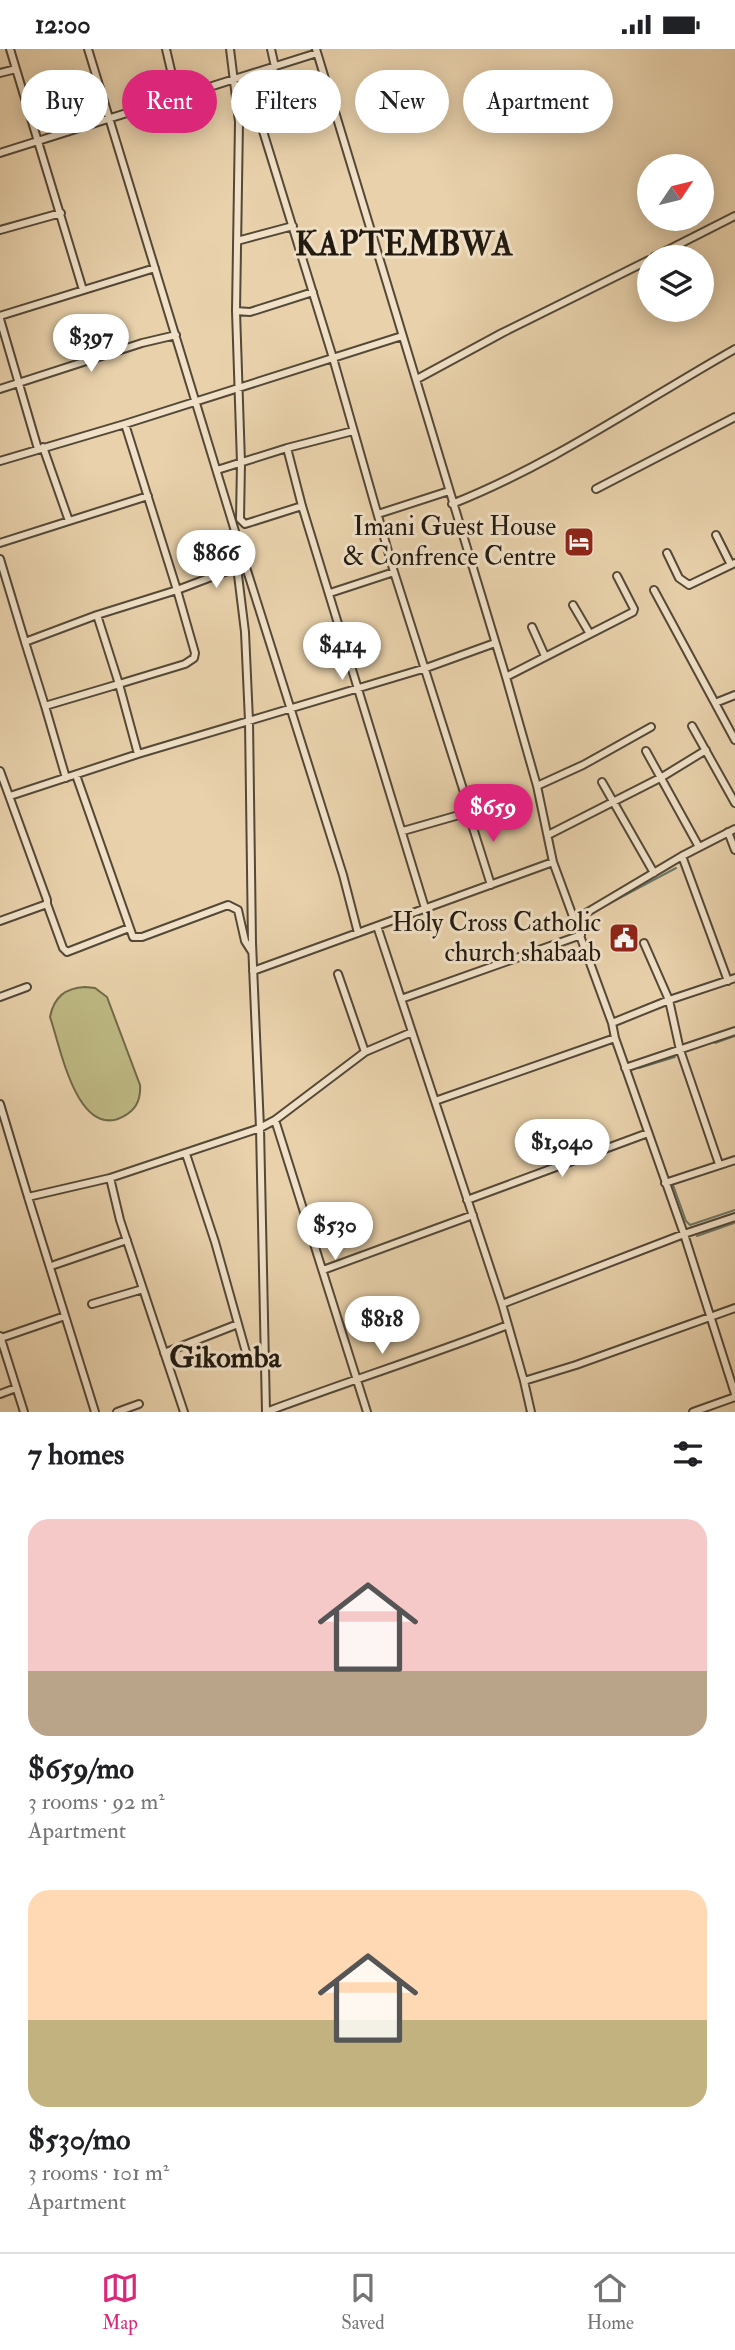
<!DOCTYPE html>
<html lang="en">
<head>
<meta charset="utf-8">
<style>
	body { margin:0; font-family:"IM FELL Double Pica",serif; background:#f2f2f2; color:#202124; height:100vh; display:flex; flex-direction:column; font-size:26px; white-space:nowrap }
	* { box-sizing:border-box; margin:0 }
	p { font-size:23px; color:#757577 }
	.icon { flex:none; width:38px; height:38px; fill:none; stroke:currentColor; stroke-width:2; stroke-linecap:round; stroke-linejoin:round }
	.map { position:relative; height:1363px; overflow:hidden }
	.panel { display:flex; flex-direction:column; background:#fff; flex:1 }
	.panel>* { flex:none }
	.top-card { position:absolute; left:21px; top:21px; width:693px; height:63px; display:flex; gap:14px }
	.needle { width:46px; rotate:55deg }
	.fabs { position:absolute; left:637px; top:105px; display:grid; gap:14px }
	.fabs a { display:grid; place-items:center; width:77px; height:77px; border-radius:50%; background:#fff; box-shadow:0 4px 18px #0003; font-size:35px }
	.price { position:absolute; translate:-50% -60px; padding:0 16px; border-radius:24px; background:#fff; color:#222; font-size:23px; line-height:46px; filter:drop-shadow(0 2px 4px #0008) }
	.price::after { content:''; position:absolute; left:50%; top:42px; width:21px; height:16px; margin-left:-10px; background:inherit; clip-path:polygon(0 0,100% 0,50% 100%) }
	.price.on { background:#db2777; color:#fff }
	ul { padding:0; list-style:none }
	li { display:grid; align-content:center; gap:14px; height:371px; padding:0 28px }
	li span { display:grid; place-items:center; height:217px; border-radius:21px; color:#555 }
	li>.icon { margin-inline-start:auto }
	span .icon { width:126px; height:126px; fill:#fffc; stroke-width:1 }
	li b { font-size:30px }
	h2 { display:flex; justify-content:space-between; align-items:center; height:84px; padding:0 28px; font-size:30px }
	.pill { padding:0 24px; border-radius:32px; background:#fff; box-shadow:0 4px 18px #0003; font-size:24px; line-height:63px }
	.pill.on { background:#db2777; color:#fff }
	.status { display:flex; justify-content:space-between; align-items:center; height:49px; padding:0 35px; background:#fff; direction:ltr }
	.status svg { height:19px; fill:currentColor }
	.tabs { display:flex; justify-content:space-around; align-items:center; height:98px; border-top:2px solid #e0e0e0; background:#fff; font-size:19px; color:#757577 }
	.tabs a { display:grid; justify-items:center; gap:4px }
	.tabs .on { color:#db2777 }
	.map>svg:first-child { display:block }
</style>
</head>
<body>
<div class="status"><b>12:00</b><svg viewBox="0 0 49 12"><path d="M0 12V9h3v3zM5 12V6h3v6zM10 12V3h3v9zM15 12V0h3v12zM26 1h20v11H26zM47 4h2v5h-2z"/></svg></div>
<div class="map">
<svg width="735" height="1363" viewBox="0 0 735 1363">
	<rect width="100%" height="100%" fill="#e8d1ab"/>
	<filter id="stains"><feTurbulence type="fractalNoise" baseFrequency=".00286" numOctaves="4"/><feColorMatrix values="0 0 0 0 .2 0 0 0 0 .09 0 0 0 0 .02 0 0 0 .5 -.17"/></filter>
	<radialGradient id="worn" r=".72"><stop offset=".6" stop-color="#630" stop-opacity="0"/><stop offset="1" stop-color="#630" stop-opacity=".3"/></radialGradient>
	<path fill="#beb983" stroke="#706a4a" stroke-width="2" d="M85 938 95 939 107 948 140 1036C141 1050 136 1061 124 1067 77 1093 60 996 50 968 54 948 65 939 85 938Z"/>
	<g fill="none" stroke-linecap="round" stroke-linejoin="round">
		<path stroke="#697969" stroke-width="2" d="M597 861 676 819
			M487 915 503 911
			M715 994 735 987
			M639 1019 675 1008
			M673 1136 686 1172 690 1176 735 1161
			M697 1187 734 1174
			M5 1291 10 1309
			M85 1319 96 1355"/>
		<g stroke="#544837" stroke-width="10">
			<path id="minor" d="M10 0 16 20
				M88 0 245 515 343 826 358 884
				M166 0 177 47
				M230 0 239 73 236 262 241 414 240 470 245 475 302 457
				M271 0 275 18
				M316 0 506 628 537 737 553 813 612 974 615 989 684 1185 735 1345
				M0 24 16 20 83 241
				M246 27 333 309 394 523 469 759 466 764 403 782
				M0 104 317 4
				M0 181 61 164
				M237 192 293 177
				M654 208 735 167
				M236 262 250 263 313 243
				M0 267 155 219
				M0 270 38 400
				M417 330 502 284 649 211
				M0 340 142 294 176 286
				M43 398 69 472 148 447
				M287 399 302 457 425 859
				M0 412 125 375 402 287
				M217 421 287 399 353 382
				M596 440 735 368
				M452 455C551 416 643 352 735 300
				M378 465 449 442
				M716 486 731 516
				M0 494 69 472
				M667 504 679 529 689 536 735 514
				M0 510 25 593 97 566 177 541 125 375
				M237 518 245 583 249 672 252 894 260 1079 266 1363
				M654 541 715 654 735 646
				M330 544 394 523
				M573 556 590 585
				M97 566 119 635 185 615 194 609 195 604 177 541 238 518
				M532 578 545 607
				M25 593 45 657
				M506 628 633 563 634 560 617 527
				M715 654 735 691
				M692 677 735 754
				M646 702 699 798
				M0 722 47 851V855L0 872
				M76 726 133 888H142L228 856 238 861 245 892 252 903
				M66 729 45 657 119 635 138 705
				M602 733 654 824
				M537 737 583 716 651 678
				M10 747 138 705 426 619 495 594
				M468 763 491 836
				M728 783 735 801
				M548 786 662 728 706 701
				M682 807 728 932
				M47 855 63 899 67 903 129 879
				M576 870 682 807 735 780
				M377 877 502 1255 524 1332 576 1316 735 1259
				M644 894 669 951 680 1001 719 1115
				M253 922 553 813
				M338 925 365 1003
				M0 948 27 938
				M401 950 581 886
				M612 974 669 951 735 929
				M625 1019 735 982
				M435 1052 615 989
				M0 1055 28 1148 110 1129 260 1079 275 1071 365 1003 412 983
				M275 1071 367 1363
				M186 1105 215 1193 249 1314 253 1316 265 1312
				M110 1129 120 1171 184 1363
				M665 1134 735 1111
				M28 1148 95 1363
				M467 1151 648 1084
				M54 1216 127 1191
				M323 1221 473 1166
				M92 1255 143 1240
				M502 1255 684 1185 735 1168
				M0 1287 24 1363
				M1 1289 65 1267
				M164 1304 238 1275
				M524 1332 531 1363
				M0 1345 16 1339
				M117 1363 139 1355
				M266 1363C346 1333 428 1307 508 1276
				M693 1363 735 1348"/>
		</g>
		<use href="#minor" stroke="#f0e1c8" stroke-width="6"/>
	</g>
	<defs>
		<g id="hotel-square" transform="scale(1.575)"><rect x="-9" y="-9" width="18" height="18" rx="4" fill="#8f2418" stroke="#f0e1c8"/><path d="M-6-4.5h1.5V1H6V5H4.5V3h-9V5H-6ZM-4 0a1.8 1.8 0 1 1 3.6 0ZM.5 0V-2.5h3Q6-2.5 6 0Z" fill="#fff"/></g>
		<g id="civic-square" transform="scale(1.575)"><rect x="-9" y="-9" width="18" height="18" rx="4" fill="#8f2418" stroke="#f0e1c8"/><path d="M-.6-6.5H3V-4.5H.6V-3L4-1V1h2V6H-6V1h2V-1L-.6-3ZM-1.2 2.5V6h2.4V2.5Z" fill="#fff"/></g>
	</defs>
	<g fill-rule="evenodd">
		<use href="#hotel-square" x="579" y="493"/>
		<use href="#civic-square" x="624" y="889"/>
	</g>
	<g text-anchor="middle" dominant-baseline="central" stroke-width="6" stroke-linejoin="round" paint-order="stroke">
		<g font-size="26" fill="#221a10" stroke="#f0e1c8" text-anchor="end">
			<text x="556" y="478">Imani Guest House<tspan x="556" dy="30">&amp; Confrence Centre</tspan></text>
			<text x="601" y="874">Holy Cross Catholic<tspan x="601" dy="30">church shabaab</tspan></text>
		</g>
		<g font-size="30" font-weight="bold" fill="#221a10" stroke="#f0e1c8">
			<text x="225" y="1308">Gikomba</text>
		</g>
		<g font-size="33" font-weight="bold" fill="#221a10" stroke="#f0e1c8">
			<text x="404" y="195">KAPTEMBWA</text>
		</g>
	</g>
	<rect width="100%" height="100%" filter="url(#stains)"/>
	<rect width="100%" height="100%" fill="url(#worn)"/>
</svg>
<div class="fabs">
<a><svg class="needle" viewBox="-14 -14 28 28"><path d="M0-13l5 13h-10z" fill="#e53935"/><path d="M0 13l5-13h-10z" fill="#757577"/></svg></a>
<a><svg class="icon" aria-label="layers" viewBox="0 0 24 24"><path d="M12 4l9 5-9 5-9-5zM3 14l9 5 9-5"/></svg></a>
</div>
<b class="price" style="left:91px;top:325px">$397</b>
<b class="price" style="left:216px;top:541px">$866</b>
<b class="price" style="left:342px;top:633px">$414</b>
<b class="price on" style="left:493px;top:795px">$659</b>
<b class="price" style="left:562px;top:1130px">$1,040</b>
<b class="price" style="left:335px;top:1213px">$530</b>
<b class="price" style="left:382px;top:1307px">$818</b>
<div class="top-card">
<a class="pill">Buy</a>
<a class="pill on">Rent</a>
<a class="pill">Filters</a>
<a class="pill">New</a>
<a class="pill">Apartment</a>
</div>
</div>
<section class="panel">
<h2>7 homes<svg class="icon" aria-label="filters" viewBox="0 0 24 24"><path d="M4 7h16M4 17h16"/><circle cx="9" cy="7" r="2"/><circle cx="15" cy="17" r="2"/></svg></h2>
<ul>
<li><span style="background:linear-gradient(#f6c9c9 70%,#b9a48a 0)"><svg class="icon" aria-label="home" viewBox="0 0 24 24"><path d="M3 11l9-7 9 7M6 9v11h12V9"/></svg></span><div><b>$659/mo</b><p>3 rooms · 92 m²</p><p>Apartment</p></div></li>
<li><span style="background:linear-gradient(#ffd9b3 60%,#c2b280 0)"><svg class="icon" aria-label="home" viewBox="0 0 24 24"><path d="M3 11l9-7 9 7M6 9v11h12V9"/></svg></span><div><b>$530/mo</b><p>3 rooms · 101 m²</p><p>Apartment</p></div></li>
</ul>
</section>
<nav class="tabs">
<a class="on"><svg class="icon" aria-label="map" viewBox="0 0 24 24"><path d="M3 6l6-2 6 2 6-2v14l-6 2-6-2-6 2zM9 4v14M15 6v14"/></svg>Map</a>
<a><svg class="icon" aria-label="saved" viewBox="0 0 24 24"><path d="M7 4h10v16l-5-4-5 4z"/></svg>Saved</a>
<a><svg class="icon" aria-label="home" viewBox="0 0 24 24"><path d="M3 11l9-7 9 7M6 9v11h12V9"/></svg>Home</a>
</nav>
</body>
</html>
